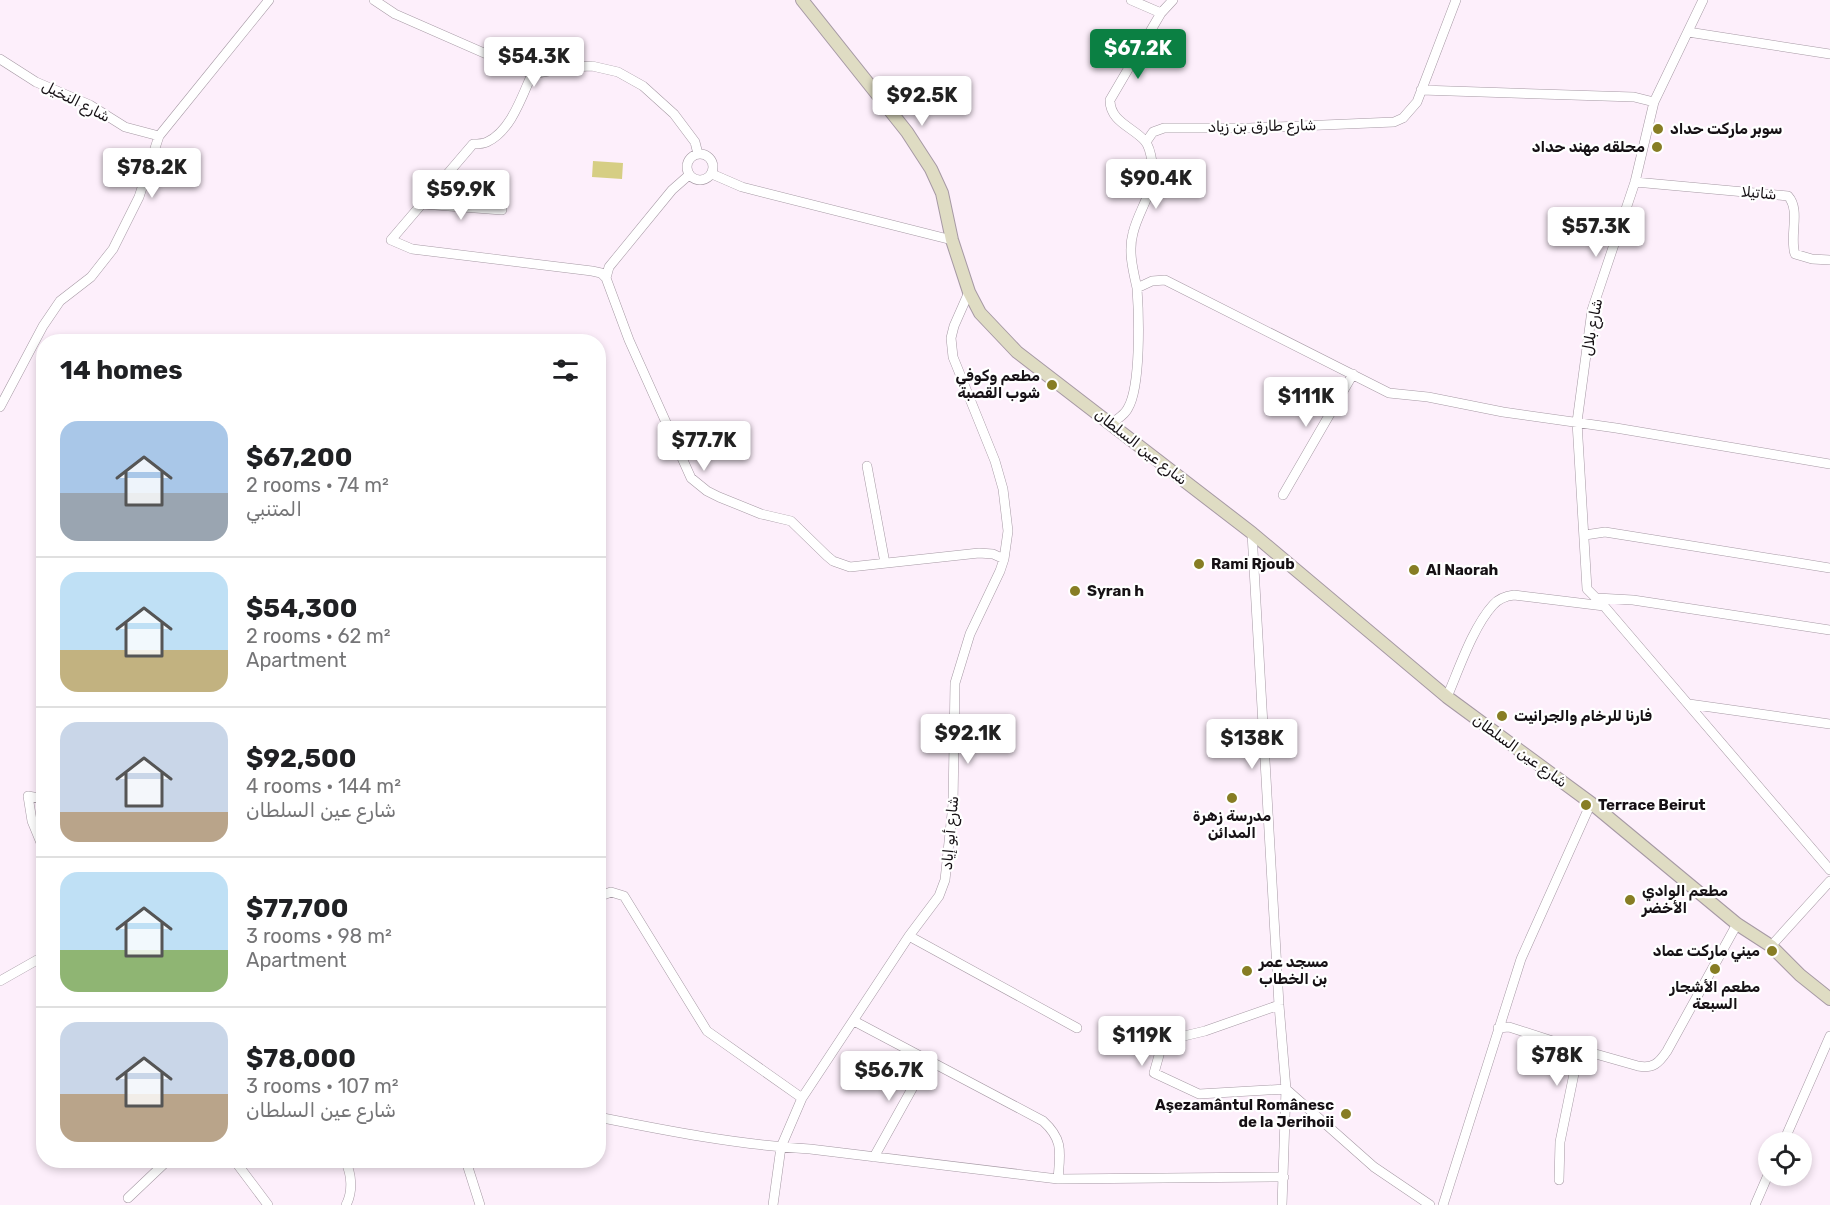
<!DOCTYPE html>
<html lang="en">
<head>
<meta charset="utf-8">
<style>
	body { margin:0; font-family:Rubik,"Noto Sans Arabic",sans-serif; background:#f6f6f6; color:#202124; height:100vh; display:flex; flex-direction:column; font-size:22px; white-space:nowrap }
	* { box-sizing:border-box; margin:0 }
	p { font-size:20px; color:#757577 }
	.icon { flex:none; width:33px; height:33px; fill:none; stroke:currentColor; stroke-width:2; stroke-linecap:round; stroke-linejoin:round }
	.map { position:relative; flex:1; overflow:hidden }
	.panel { position:absolute; left:36px; top:334px; width:570px; height:834px; display:flex; flex-direction:column; background:#fff; border-radius:24px; box-shadow:0 3px 9px #0003 }
	.panel>* { flex:none }
	.buttons { position:absolute; left:1758px; top:1132px; display:grid; gap:12px }
	.buttons a { display:grid; place-items:center; width:54px; height:54px; border-radius:50%; background:#fff; box-shadow:0 3px 9px #0003; font-size:30px }
	.price { position:absolute; translate:-50% -51px; padding:0 14px; border-radius:6px; background:#fff; color:#222; font-size:20px; line-height:39px; filter:drop-shadow(0 2px 3px #0008) }
	.price::after { content:''; position:absolute; left:50%; top:36px; width:18px; height:14px; margin-left:-9px; background:inherit; clip-path:polygon(0 0,100% 0,50% 100%) }
	.price.selected { background:#0b8043; color:#fff }
	ul { padding:0; list-style:none }
	li { display:flex; align-items:center; gap:18px; height:150px; padding:0 24px }
	li+li { border-top:2px solid #e0e0e0 }
	li span { display:grid; place-items:center; flex:none; width:168px; height:120px; border-radius:18px; color:#555 }
	li>.icon { margin-inline-start:auto }
	span .icon { width:72px; height:72px; fill:#fffc; stroke-width:1 }
	li b { font-size:26px }
	h2 { display:flex; justify-content:space-between; align-items:center; height:72px; padding:0 24px; font-size:26px }
	.map>svg:first-child { display:block }
</style>
</head>
<body>
<div class="map">
<svg width="1830" height="1205" viewBox="0 0 1830 1205">
	<rect width="100%" height="100%" fill="#fdeffb"/>
	<path fill="#d6ce84" d="M593 161 623 163 622 179 592 177Z"/>
	<g fill="none" stroke-linecap="round" stroke-linejoin="round">
		<g stroke="#a699a4" stroke-width="10">
			<path id="minor" d="M374 0 395 14 532 74 571 67 592 66 618 72 643 86 674 114 695 142 698 154
				M1131 0 1161 13
				M1688 32 1830 54
				M0 59 36 82 90 105 125 127 159 136 139 197 113 249 91 277 60 301 43 326 0 407
				M532 74C522 96 511 131 487 142 483 144 478 144 473 144L391 240 412 249 592 271 601 273 606 278
				M1421 90 1634 97 1654 102 1635 182 1592 310 1577 422 1587 589 1604 606
				M1654 102 1703 0
				M159 136 269 0
				M1146 142 1153 132 1164 128H1249L1394 122 1403 118 1417 102 1456 0
				M687 167a13 13 0 1 1 26 0a13 13 0 1 1-26 0Z
				M712 174 742 187 952 240
				M689 175 672 190 609 267 606 278 629 340 691 478 707 491 719 497 761 514 791 521 827 556 833 561 850 567 979 553 993 554 1004 559
				M1635 182 1788 196C1801 210 1789 236 1795 254L1812 259 1830 260
				M422 204 502 210
				M1137 288C1133 270 1128 251 1133 233 1139 208 1157 189 1152 162 1151 155 1149 146 1145 141 1133 127 1110 122 1110 100L1161 13 1173 0
				M1111 424C1117 419 1125 415 1128 408 1141 386 1139 315 1137 288L1152 281 1165 280 1389 393 1428 397 1503 412 1616 428 1830 464
				M867 466 885 563
				M1283 495 1353 374
				M1252 533 1279 1005 1286 1089 1282 1205
				M1585 535 1605 532 1830 568
				M1597 598 1633 600 1830 630
				M1447 697C1459 669 1473 627 1493 605 1499 598 1506 596 1514 595L1604 606 1830 870
				M1689 704 1830 724
				M44 799 28 796 32 821 44 850
				M598 897 611 892 624 896 707 1031 802 1098
				M909 936 1077 1028
				M1771 946 1830 881
				M0 981 44 956
				M1279 1005 1205 1031 1163 1041 1154 1073 1199 1094 1286 1089 1374 1167 1430 1205
				M854 1021 1043 1121C1064 1140 1060 1153 1058 1179
				M1498 1028 1509 1027 1571 1047 1575 1052 1577 1059 1560 1142 1559 1180
				M1571 1047 1638 1066C1653 1069 1659 1063 1667 1051L1737 924
				M598 1117C668 1131 739 1145 810 1149L1058 1179 1284 1177
				M1783 1143 1830 1036
				M874 1157 928 1060
				M235 1161 268 1205
				M345 1161C352 1174 353 1192 346 1205
				M466 1161 480 1205
				M128 1198 167 1161
				M773 1205 781 1147 802 1098 909 936 939 896 945 880 953 804 955 683 970 634 1000 571 1004 559 1008 531 1003 489 995 461 953 357 951 338 954 326 969 292
				M1443 1205 1521 959 1591 803
				M1755 1205 1768 1175"/>
		</g>
		<g stroke="#a699a4" stroke-width="14">
			<path id="secondary" d="M802 0 907 132 931 169 942 193 952 240 969 292 980 313 1017 352 1252 533 1447 697 1591 803 1737 924 1771 946 1800 975 1830 999"/>
		</g>
		<use href="#minor" stroke="#fff" stroke-width="9"/>
		<use href="#secondary" stroke="#dfdcc3" stroke-width="12"/>
	</g>
	<g fill="#877d24" stroke="#fff" stroke-width="2">
		<circle cx="1658" cy="129" r="6"/>
		<circle cx="1657" cy="147" r="6"/>
		<circle cx="1052" cy="385" r="6"/>
		<circle cx="1199" cy="564" r="6"/>
		<circle cx="1414" cy="570" r="6"/>
		<circle cx="1075" cy="591" r="6"/>
		<circle cx="1502" cy="716" r="6"/>
		<circle cx="1232" cy="798" r="6"/>
		<circle cx="1586" cy="805" r="6"/>
		<circle cx="1630" cy="900" r="6"/>
		<circle cx="1772" cy="951" r="6"/>
		<circle cx="1715" cy="969" r="6"/>
		<circle cx="1247" cy="971" r="6"/>
		<circle cx="1346" cy="1114" r="6"/>
	</g>
	<g text-anchor="middle" dominant-baseline="central" stroke-width="4.5" stroke-linejoin="round" paint-order="stroke">
		<g font-size="15" fill="#161115" stroke="#fff">
			<text transform="translate(76 101) rotate(27)">شارع النخيل</text>
			<text transform="translate(1262 126) rotate(-1)">شارع طارق بن زياد</text>
			<text transform="translate(1759 193) rotate(5)">شاتيلا</text>
			<text transform="translate(1592 327) rotate(-79)">شارع بلال</text>
			<text transform="translate(1141 447) rotate(38)">شارع عين السلطان</text>
			<text transform="translate(1520 751) rotate(36)">شارع عين السلطان</text>
			<text transform="translate(950 833) rotate(-85)">شارع أبو إياد</text>
		</g>
		<g font-size="15" font-weight="bold" fill="#161115" stroke="#fff" text-anchor="start">
			<text x="1670" y="129">سوبر ماركت حداد</text>
			<text x="1645" y="147" text-anchor="end">محلقه مهند حداد</text>
			<text x="1040" y="376" text-anchor="end">مطعم وكوفي<tspan x="1040" dy="17">شوب القصبة</tspan></text>
			<text x="1211" y="564">Rami Rjoub</text>
			<text x="1426" y="570">Al Naorah</text>
			<text x="1087" y="591">Syran h</text>
			<text x="1514" y="716">فارنا للرخام والجرانيت</text>
			<text x="1598" y="805">Terrace Beirut</text>
			<text x="1232" y="816" text-anchor="middle">مدرسة زهرة<tspan x="1232" dy="17">المدائن</tspan></text>
			<text x="1642" y="891">مطعم الوادي<tspan x="1642" dy="17">الأخضر</tspan></text>
			<text x="1760" y="951" text-anchor="end">ميني ماركت عماد</text>
			<text x="1259" y="962">مسجد عمر<tspan x="1259" dy="17">بن الخطاب</tspan></text>
			<text x="1715" y="987" text-anchor="middle">مطعم الأشجار<tspan x="1715" dy="17">السبعة</tspan></text>
			<text x="1334" y="1105" text-anchor="end">Aşezamântul Românesc<tspan x="1334" dy="17">de la Jerihoii</tspan></text>
		</g>
	</g>
</svg>
<div class="buttons">
<a><svg class="icon" aria-label="locate" viewBox="0 0 24 24"><circle cx="12" cy="12" r="6"/><path d="M12 2v4M12 18v4M2 12h4M18 12h4"/></svg></a>
</div>
<b class="price selected" style="left:1138px;top:80px">$67.2K</b>
<b class="price" style="left:534px;top:88px">$54.3K</b>
<b class="price" style="left:922px;top:127px">$92.5K</b>
<b class="price" style="left:152px;top:199px">$78.2K</b>
<b class="price" style="left:1156px;top:210px">$90.4K</b>
<b class="price" style="left:461px;top:221px">$59.9K</b>
<b class="price" style="left:1596px;top:258px">$57.3K</b>
<b class="price" style="left:1306px;top:428px">$111K</b>
<b class="price" style="left:704px;top:472px">$77.7K</b>
<b class="price" style="left:968px;top:765px">$92.1K</b>
<b class="price" style="left:1252px;top:770px">$138K</b>
<b class="price" style="left:1142px;top:1067px">$119K</b>
<b class="price" style="left:1557px;top:1087px">$78K</b>
<b class="price" style="left:889px;top:1102px">$56.7K</b>
<section class="panel">
<h2>14 homes<svg class="icon" aria-label="filters" viewBox="0 0 24 24"><path d="M4 7h16M4 17h16"/><circle cx="9" cy="7" r="2"/><circle cx="15" cy="17" r="2"/></svg></h2>
<ul>
<li><span style="background:linear-gradient(#a9c7e8 60%,#9aa5b1 0)"><svg class="icon" aria-label="home" viewBox="0 0 24 24"><path d="M3 11l9-7 9 7M6 9v11h12V9"/></svg></span><div><b>$67,200</b><p>2 rooms · 74 m²</p><p>المتنبي</p></div></li>
<li><span style="background:linear-gradient(#bfe0f5 65%,#c2b280 0)"><svg class="icon" aria-label="home" viewBox="0 0 24 24"><path d="M3 11l9-7 9 7M6 9v11h12V9"/></svg></span><div><b>$54,300</b><p>2 rooms · 62 m²</p><p>Apartment</p></div></li>
<li><span style="background:linear-gradient(#c9d6e8 75%,#b9a48a 0)"><svg class="icon" aria-label="home" viewBox="0 0 24 24"><path d="M3 11l9-7 9 7M6 9v11h12V9"/></svg></span><div><b>$92,500</b><p>4 rooms · 144 m²</p><p>شارع عين السلطان</p></div></li>
<li><span style="background:linear-gradient(#bfe0f5 65%,#8fb573 0)"><svg class="icon" aria-label="home" viewBox="0 0 24 24"><path d="M3 11l9-7 9 7M6 9v11h12V9"/></svg></span><div><b>$77,700</b><p>3 rooms · 98 m²</p><p>Apartment</p></div></li>
<li><span style="background:linear-gradient(#c9d6e8 60%,#b9a48a 0)"><svg class="icon" aria-label="home" viewBox="0 0 24 24"><path d="M3 11l9-7 9 7M6 9v11h12V9"/></svg></span><div><b>$78,000</b><p>3 rooms · 107 m²</p><p>شارع عين السلطان</p></div></li>
</ul>
</section>
</div>
</body>
</html>
